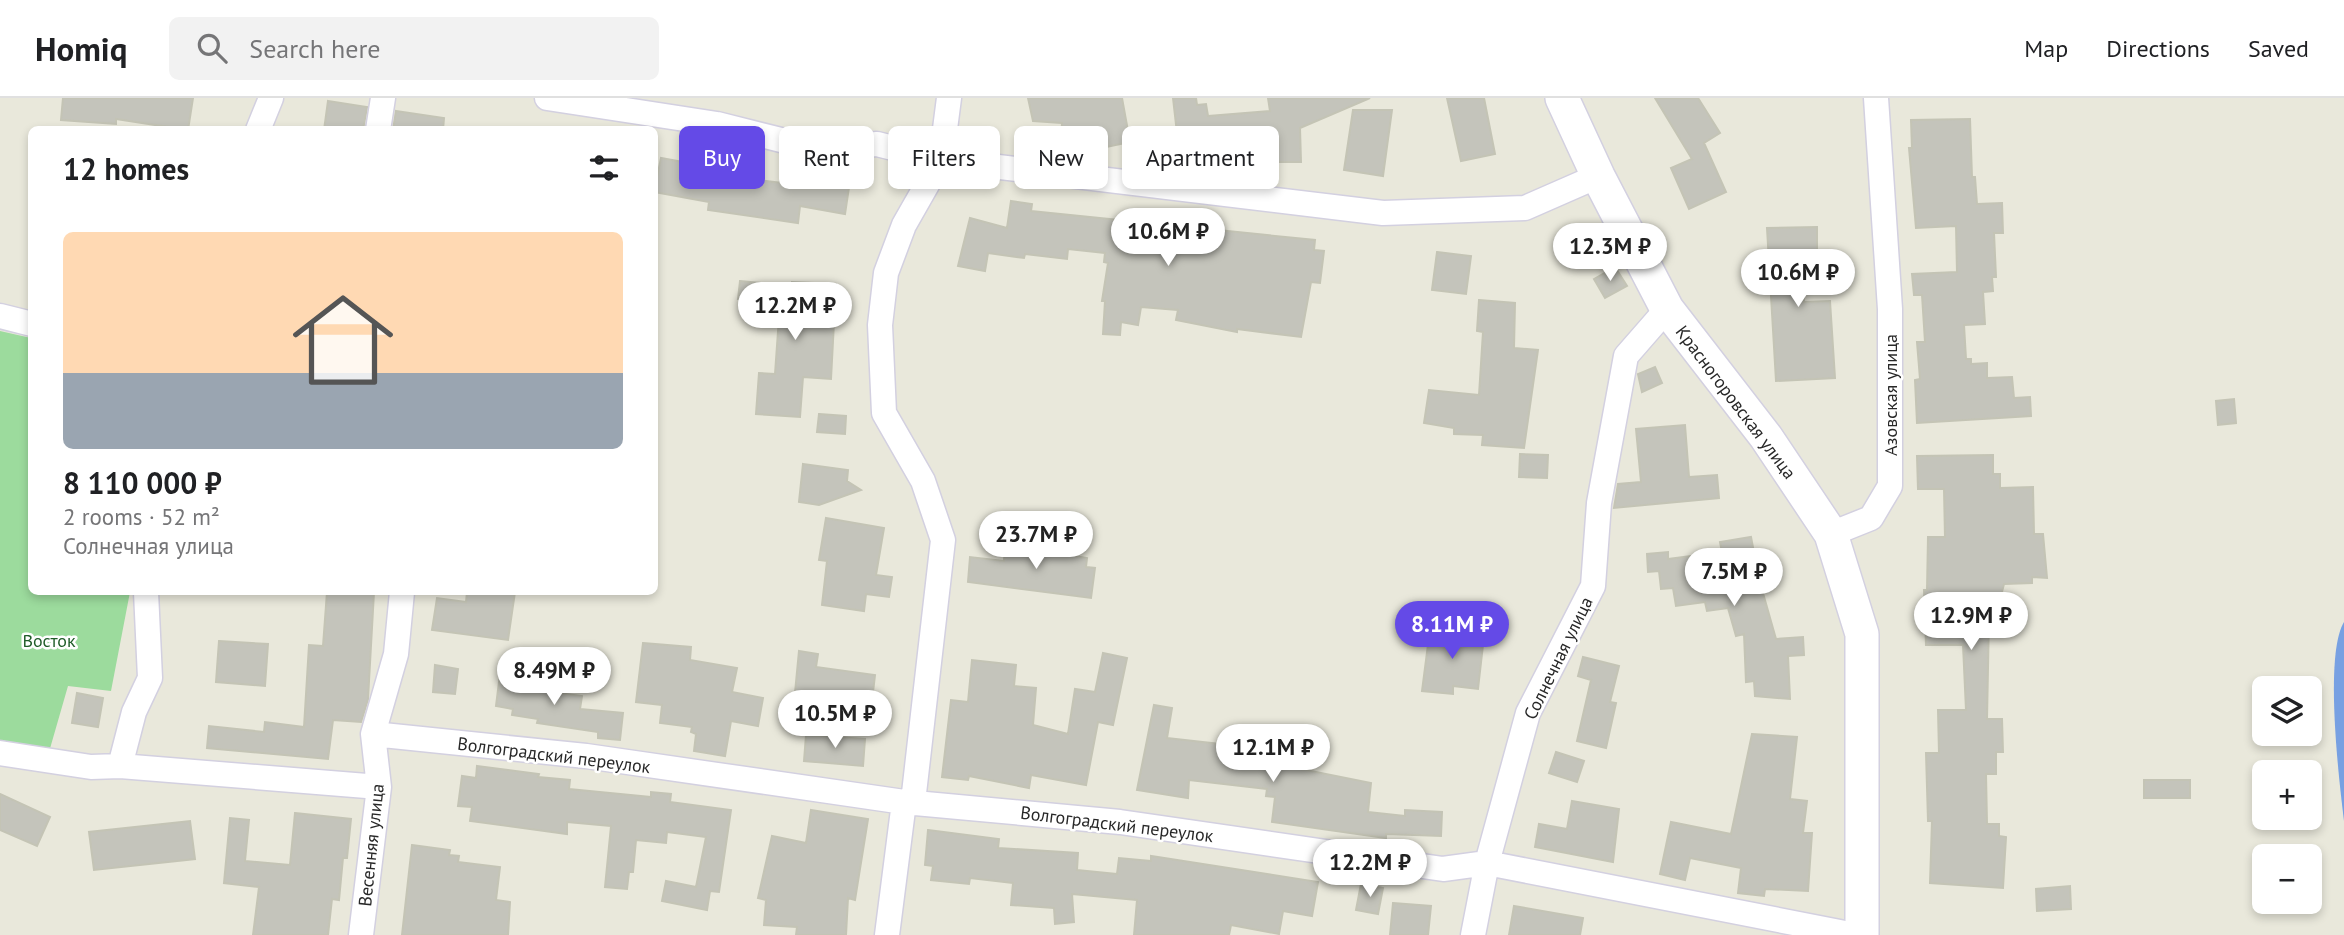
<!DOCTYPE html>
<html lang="en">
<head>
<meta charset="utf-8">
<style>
	body { margin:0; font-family:"PT Sans",sans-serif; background:#f2f2f2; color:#202124; height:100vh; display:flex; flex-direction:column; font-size:26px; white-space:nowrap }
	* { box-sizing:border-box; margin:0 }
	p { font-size:23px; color:#757577 }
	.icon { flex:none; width:38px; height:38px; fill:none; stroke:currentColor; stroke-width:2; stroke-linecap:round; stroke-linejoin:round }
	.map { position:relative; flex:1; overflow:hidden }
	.sheet { position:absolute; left:28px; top:28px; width:630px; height:469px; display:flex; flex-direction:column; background:#fff; border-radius:10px; box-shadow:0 4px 10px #0003 }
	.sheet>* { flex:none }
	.guide { position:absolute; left:679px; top:28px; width:665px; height:63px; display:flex; gap:14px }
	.controls { position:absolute; left:2252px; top:578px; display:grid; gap:14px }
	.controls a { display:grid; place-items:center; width:70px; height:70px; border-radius:10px; background:#fff; box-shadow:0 4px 10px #0003; font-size:35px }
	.price { position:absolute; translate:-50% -60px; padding:0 16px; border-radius:24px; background:#fff; color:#222; font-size:23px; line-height:46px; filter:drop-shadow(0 2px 4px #0008) }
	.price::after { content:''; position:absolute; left:50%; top:42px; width:21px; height:16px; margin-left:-10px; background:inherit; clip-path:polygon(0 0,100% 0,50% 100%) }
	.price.active { background:#644ae7; color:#fff }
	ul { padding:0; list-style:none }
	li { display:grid; align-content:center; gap:14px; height:371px; padding:0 35px }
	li+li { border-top:2px solid #e0e0e0 }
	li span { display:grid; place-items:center; height:217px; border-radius:10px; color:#555 }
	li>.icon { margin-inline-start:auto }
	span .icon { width:126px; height:126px; fill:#fffc; stroke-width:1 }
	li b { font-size:30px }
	h2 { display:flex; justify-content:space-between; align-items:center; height:84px; padding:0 35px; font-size:30px }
	.tag { padding:0 24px; border-radius:10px; background:#fff; box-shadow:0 4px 10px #0003; font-size:24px; line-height:63px }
	.tag.active { background:#644ae7; color:#fff }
	header { display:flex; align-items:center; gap:42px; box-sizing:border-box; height:98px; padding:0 35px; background:#fff; border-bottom:2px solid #e0e0e0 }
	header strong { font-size:33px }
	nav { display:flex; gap:38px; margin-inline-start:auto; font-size:24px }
	.search { width:490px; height:63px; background:#f2f2f2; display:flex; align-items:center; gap:18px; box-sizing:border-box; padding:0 24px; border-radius:10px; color:#757577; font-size:26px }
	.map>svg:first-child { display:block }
</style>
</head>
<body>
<header>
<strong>Homiq</strong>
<div class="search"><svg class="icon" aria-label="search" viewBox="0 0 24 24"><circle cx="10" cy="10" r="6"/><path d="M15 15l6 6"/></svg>Search here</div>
<nav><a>Map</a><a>Directions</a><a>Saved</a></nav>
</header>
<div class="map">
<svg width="2344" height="837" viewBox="0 0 2344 837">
	<rect width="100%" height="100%" fill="#e9e8db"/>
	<path fill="#9cdb9d" d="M0 233 31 240 32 494H130L111 593 68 588 49 654 0 645Z"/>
	<path fill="#77a0e2" d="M2344 524V723C2339 682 2324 557 2344 524Z"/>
	<path fill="#c4c4bb" stroke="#c4c4b5" stroke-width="2" d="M63 0H193L188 32 116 21V26L61 22Z
		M1028 0H1122L1130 44 1106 49 1105 44 1061 41 1062 25 1033 23Z
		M1173 0H1196L1197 7 1206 6 1208 18 1270 13 1268 0H1370L1300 30 1301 64H1274V59L1239 63 1238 47 1179 53Z
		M1447 0H1484L1495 56 1461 63Z
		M1655 0H1698L1720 35 1704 45 1726 94 1689 111 1671 70 1692 61Z
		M328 3 367 9 363 32H324Z
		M1353 12H1392L1383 78 1344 72Z
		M396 13 444 20 443 32H393Z
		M1970 21 1972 79H1975L1977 106 2002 105 2003 135H1994L1996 179H1992L1993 193 1983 194 1985 226 1964 227 1966 261H1971V266L1987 265V280L2012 279 2014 300 2030 299 2031 318 1917 325 1915 282 1920 281 1917 244H1925L1922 197H1914L1912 176 1957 174 1956 128 1916 130 1909 50H1912L1911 22Z
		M700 55 751 62 748 81 791 86 793 68 851 76 845 116 800 108 798 125 708 112 709 104 654 94 661 60 699 67Z
		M1011 103 1032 106 1031 113 1315 142 1314 152 1324 153 1320 185 1311 184 1301 239 1237 231V234L1176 222 1178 212 1141 209 1138 227 1121 224 1120 237 1103 236 1105 203H1102L1108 165 1104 164 1105 155 1068 151 1067 161 1025 156 1024 160 988 155 985 173 958 168 970 120 1007 130Z
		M1817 129V165H1801L1804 204 1830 203 1835 280 1776 283 1767 130Z
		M1437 154 1471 158 1466 196 1432 192Z
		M1615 169 1627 188 1605 200 1594 181Z
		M740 183 792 188V184L836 186 831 281 803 279 800 319 756 316 759 275 775 276 780 205 738 201Z
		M1479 202 1515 205 1514 250 1538 252 1524 350 1482 347 1483 337 1454 336V330L1424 325 1429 292 1479 297 1483 234 1477 233Z
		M1655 269 1662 285 1642 294 1638 276Z
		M2234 301 2236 325 2218 327 2216 303Z
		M819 316 846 318 845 336 817 334Z
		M1685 327 1689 379 1717 377 1719 400 1614 410 1618 386 1641 384 1636 331Z
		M1520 356 1548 357 1547 380 1519 379Z
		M1993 357V376H2000V390L2033 389 2034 436H2043L2047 480 2032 479V485L2004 486 1995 521 1989 519 1987 621H2002L2003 654H1996V676H1986L1987 726H1999V738L2006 739 2003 790 1930 785 1932 723H1928L1926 655H1939L1938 612H1966L1963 547H1926L1924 492H1927L1928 439H1945L1944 391H1918L1917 358Z
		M803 366 848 372 847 383 861 392 819 407 799 404Z
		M826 420 884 430 876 477 892 479 889 499 866 496 864 513 822 507 827 463 819 462Z
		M1751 439 1759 481 1776 541 1803 539 1804 557 1788 558 1790 601 1755 598 1754 583 1746 584 1744 536 1736 538 1728 510 1707 513 1705 504 1676 508 1673 490 1661 491 1659 473 1648 474 1647 456 1668 454V461L1722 454 1720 444Z
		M1039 444 1076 453 1075 458 1087 460 1086 469 1095 470 1091 500 968 484 970 459 1004 463 1005 445 1037 454Z
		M327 494H374L368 601 361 624 333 622 328 661 207 650 209 628 264 634 265 624 304 629 309 547 323 548Z
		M467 494H515L508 542 432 532 437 500 466 504Z
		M1430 531 1484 538 1478 591 1453 588V596L1422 593Z
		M219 543 268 546 265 588 216 584Z
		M643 545 691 549 690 562 737 570 732 594 763 600 758 628 731 623 725 658 694 653 696 636 691 634 692 629 660 625 662 607 636 604Z
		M799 553 818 556 816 569 875 577 869 628 850 625 852 602 795 595Z
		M1103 555 1127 560 1113 627 1098 624 1086 687 1031 677 1029 690 969 678 968 682 942 679 951 602 968 604 972 562 1016 567 1014 588 1036 590 1033 627 1068 636 1075 591 1095 594Z
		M1583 559 1619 568 1610 604 1616 605 1606 650 1577 643 1591 582 1578 578Z
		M435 567 458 571 455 596 433 594Z
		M518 574 539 577 537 592 582 598 580 611 623 615 620 642 598 640V634L537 625 538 621 512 617 513 611 496 608 500 576 518 579Z
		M77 595 103 600 98 629 72 625Z
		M1154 607 1172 610 1167 640 1283 653 1284 641 1304 643 1301 671 1371 685 1368 714 1405 718V712L1442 714 1441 738 1386 736V740L1272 724 1275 699 1266 698 1267 691 1189 682 1188 700 1137 692Z
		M1752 636 1797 639 1790 701 1807 703 1803 735H1812L1808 793 1765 791 1764 798 1738 795 1741 770 1690 760 1685 782 1660 776 1671 724 1731 736Z
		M806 637 865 641 863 668 804 663Z
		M1556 654 1584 663 1577 684 1549 675Z
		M477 668 539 676 538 679 570 682 569 691 651 699V694L671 696 670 704 731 712 719 794 710 793 707 812 662 803 666 783 696 789 706 739 667 734 666 745 636 742 633 774H629L627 791 605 789 611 728 567 724V736L470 723 472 709 458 708 462 678 476 680Z
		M2144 682H2190V700H2144Z
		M0 696 50 719 37 748 0 732Z
		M1572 703 1619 711 1613 764 1535 749 1539 726 1567 731Z
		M811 712 868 721 855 802 848 800 846 837H796L797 829 764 827 766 802 758 800 772 738 806 745Z
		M295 715 351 721 347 760H343L339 802 332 801 328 837H253L259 789 224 785 230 720 249 722 245 763 290 767Z
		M190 723 195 761 94 772 89 734Z
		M928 732 999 741 998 750 1078 755 1077 772 1117 776 1119 760 1151 763V758L1318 784 1312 818 1283 813 1279 836 1231 827 1229 837H1134L1137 802 1072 796 1074 824 1055 826 1054 810 1011 807 1013 785 970 780 969 786 931 782 933 768 925 767Z
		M412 747 450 752 449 757 459 758 458 764 500 769 496 802 510 804 508 837H402Z
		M1361 786 1383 790 1378 816 1356 812Z
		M2070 788 2071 811 2037 813 2036 791Z
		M1393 805 1431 808 1428 837H1390Z
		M1514 808 1583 820 1580 837H1509Z"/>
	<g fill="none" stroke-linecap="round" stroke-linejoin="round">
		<g stroke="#d3d0e0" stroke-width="27">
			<path id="street" d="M547 0 717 26 817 51 877 46 941 62 1383 115 1525 110 1598 78
				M258 32 271 0
				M378 32 383 0
				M0 218 32 226
				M1831 436 1871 420 1890 388V211L1876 0
				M373 636 586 658 904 704 1120 724 1443 771 1487 765 1855 837
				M0 655 91 669 120 668 379 689
				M120 668 134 614 150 580 146 494
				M913 704 943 442 923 383 884 315 880 227 886 175 904 127 941 62 949 0
				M361 837 379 689 373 636 396 556 402 494
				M887 837 904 704
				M1473 837 1487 765 1528 615 1593 488 1599 405 1626 258 1667 211"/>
		</g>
		<g stroke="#d3d0e0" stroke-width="36">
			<path id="secondary" d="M1562 0 1598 78 1667 211 1766 339 1831 436 1862 536V837"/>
		</g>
		<use href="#street" stroke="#fff" stroke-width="24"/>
		<use href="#secondary" stroke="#fff" stroke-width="33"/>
	</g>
	<g text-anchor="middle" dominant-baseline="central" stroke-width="5" stroke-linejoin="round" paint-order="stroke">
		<g font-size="18" fill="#282828" stroke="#fff">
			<text transform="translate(1890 297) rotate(-90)">Азовская улица</text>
			<text transform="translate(1736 304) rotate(53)">Красногоровская улица</text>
			<text transform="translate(1558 560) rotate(-64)">Солнечная улица</text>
			<text transform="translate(554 657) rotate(7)">Волгоградский переулок</text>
			<text transform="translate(1117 726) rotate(7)">Волгоградский переулок</text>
			<text transform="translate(371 747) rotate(-84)">Весенняя улица</text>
		</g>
		<g font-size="18" fill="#205d29" stroke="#fff">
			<text x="49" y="542">Восток</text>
		</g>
	</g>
</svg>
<div class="controls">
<a><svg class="icon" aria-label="layers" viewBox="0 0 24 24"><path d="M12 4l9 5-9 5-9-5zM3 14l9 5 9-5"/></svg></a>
<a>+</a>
<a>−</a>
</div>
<b class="price" style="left:1168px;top:170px">10.6M ₽</b>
<b class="price" style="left:1610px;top:185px">12.3M ₽</b>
<b class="price" style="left:1798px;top:211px">10.6M ₽</b>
<b class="price" style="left:795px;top:244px">12.2M ₽</b>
<b class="price" style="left:1036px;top:473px">23.7M ₽</b>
<b class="price" style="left:1734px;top:510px">7.5M ₽</b>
<b class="price" style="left:1971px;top:554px">12.9M ₽</b>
<b class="price active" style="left:1452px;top:563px">8.11M ₽</b>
<b class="price" style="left:554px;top:609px">8.49M ₽</b>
<b class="price" style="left:835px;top:652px">10.5M ₽</b>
<b class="price" style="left:1273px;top:686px">12.1M ₽</b>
<b class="price" style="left:1370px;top:801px">12.2M ₽</b>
<div class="guide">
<a class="tag active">Buy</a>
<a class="tag">Rent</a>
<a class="tag">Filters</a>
<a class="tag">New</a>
<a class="tag">Apartment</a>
</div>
<section class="sheet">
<h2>12 homes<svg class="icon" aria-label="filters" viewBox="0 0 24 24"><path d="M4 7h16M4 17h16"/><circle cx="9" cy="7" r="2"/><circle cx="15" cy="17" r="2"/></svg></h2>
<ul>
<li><span style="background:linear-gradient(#ffd9b3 65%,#9aa5b1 0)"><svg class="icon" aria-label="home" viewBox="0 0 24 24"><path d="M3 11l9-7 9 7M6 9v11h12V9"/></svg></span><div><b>8 110 000 ₽</b><p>2 rooms · 52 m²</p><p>Солнечная улица</p></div></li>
</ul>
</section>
</div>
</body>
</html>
